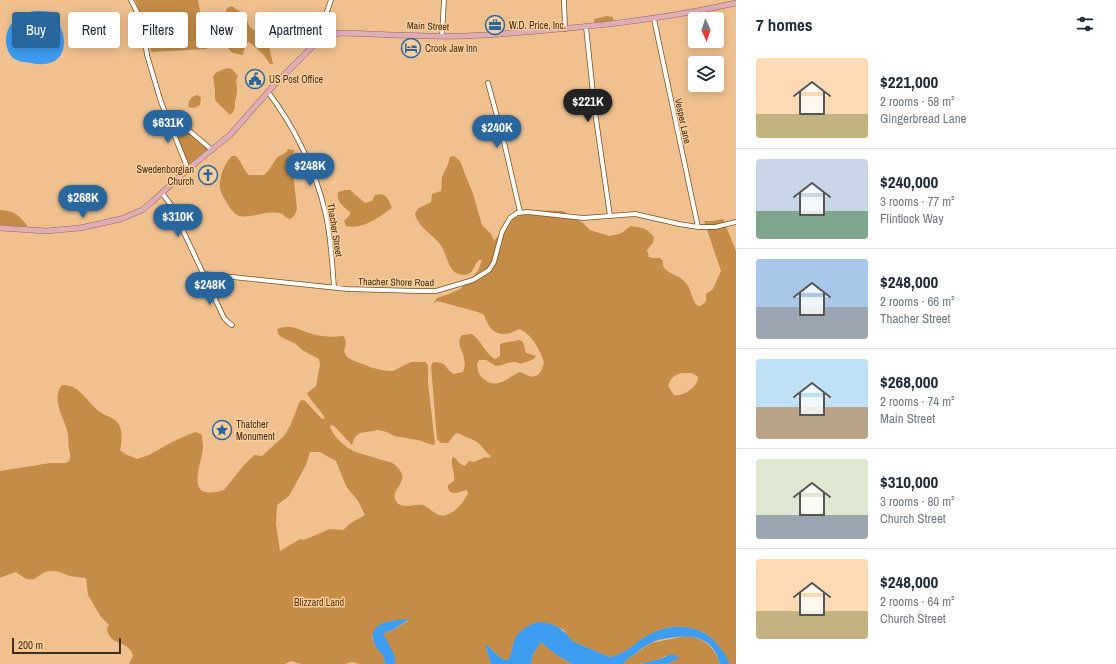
<!DOCTYPE html>
<html lang="en">
<head>
<meta charset="utf-8">
<style>
	body { margin:0; font-family:"Archivo Narrow",sans-serif; background:#f2f2f3; color:#1f2937; height:100vh; display:flex; flex-direction:column; font-size:15px; white-space:nowrap }
	* { box-sizing:border-box; margin:0 }
	p { font-size:13px; color:#747a83 }
	.icon { flex:none; width:22px; height:22px; fill:none; stroke:currentColor; stroke-width:2; stroke-linecap:round; stroke-linejoin:round }
	.map { position:relative; flex:1; overflow:hidden }
	.panel { display:flex; flex-direction:column; background:#fff; width:380px }
	.panel>* { flex:none }
	.banner { position:absolute; left:12px; top:12px; width:380px; height:36px; display:flex; gap:8px }
	.needle { width:26px; rotate:177deg }
	.buttons { position:absolute; left:688px; top:12px; display:grid; gap:8px }
	.buttons a { display:grid; place-items:center; width:36px; height:36px; border-radius:4px; background:#fff; box-shadow:0 2px 10px #0003; font-size:20px }
	.scale { position:absolute; left:12px; bottom:10px; width:109px; box-sizing:border-box; padding-left:4px; border:2px solid #412f1a; border-top:0; font-size:11px; line-height:14px; white-space:nowrap; color:#412f1a; -webkit-text-stroke:3px #fdce9b; paint-order:stroke }
	.price { position:absolute; translate:-50% -34px; padding:0 9px; border-radius:14px; background:#28669d; color:#fff; font-size:13px; line-height:26px; filter:drop-shadow(0 1px 2px #0008) }
	.price::after { content:''; position:absolute; left:50%; top:24px; width:12px; height:9px; margin-left:-6px; background:inherit; clip-path:polygon(0 0,100% 0,50% 100%) }
	.price.selected { background:#222; color:#fff }
	ul { padding:0; list-style:none }
	li { display:flex; align-items:center; gap:12px; height:100px; padding:0 20px }
	li+li { border-top:1px solid #e0e1e3 }
	li span { display:grid; place-items:center; flex:none; width:112px; height:80px; border-radius:4px; color:#555 }
	li>.icon { margin-inline-start:auto }
	span .icon { width:48px; height:48px; fill:#fffc; stroke-width:1 }
	li b { font-size:17px }
	h2 { display:flex; justify-content:space-between; align-items:center; height:48px; padding:0 20px; font-size:17px }
	.tag { padding:0 14px; border-radius:4px; background:#fff; box-shadow:0 2px 10px #0003; font-size:14px; line-height:36px }
	.tag.selected { background:#28669d; color:#fff }
	main { display:flex; flex:1; min-height:0 }
	.map>svg:first-child { display:block }
</style>
</head>
<body>
<main>
<div class="map">
<svg width="736" height="664" viewBox="0 0 736 664">
	<rect width="100%" height="100%" fill="#f0c18f"/>
	<path fill="#c58c48" fill-rule="evenodd" d="M135 0H198L207 49 151 52 147 29Z
		M232 6 240 12 246 19 250 27 264 38 269 46 273 64H270L263 54 249 42 245 45 243 55C240 54 236 54 233 53 221 46 223 18 227 8Z
		M607 16 613 17V22L594 23V19Z
		M227 68 232 69 238 76C234 84 238 84 237 91 237 94 236 95 236 98 233 106 238 107 230 115L215 100V91L213 76 217 72Z
		M197 95 201 97 200 105 194 108 188 107 189 101 192 97Z
		M182 128 185 129 207 149V151L190 164H188L175 135 178 129Z
		M288 149 294 150 292 162 297 209 294 216 290 219 285 217 283 214C267 209 252 219 240 216 235 215 233 211 230 208 227 203 221 194 220 188 219 178 224 163 232 156H236C241 161 243 169 249 175H264C271 169 273 162 278 157 282 154 286 154 288 149Z
		M454 156 460 161 473 194 482 225 491 234 494 241 500 234 504 222 519 216 523 210 562 211 565 212 566 216H571L583 223 590 230 609 236 619 234 623 232 630 226C642 228 646 227 654 237L653 243 647 250 649 257 653 258H660L663 261C661 272 675 274 682 279 693 288 690 299 698 306H701L706 301V294L713 289 721 271 704 221H713L723 219 736 251V664H730C725 655 718 643 710 637 695 624 669 624 652 633 636 641 629 653 610 657L572 641 564 630 551 624 514 643 509 660C500 661 492 649 485 644L491 664H395V658L384 635 385 632 391 631 408 621 409 619C387 623 385 616 372 638L376 647 384 655 385 664H360L351 662 345 664H301L291 661 285 664H129L133 656C132 654 132 651 130 650 123 640 109 645 107 628L109 625 101 617 88 595 86 578C79 577 73 577 67 575 62 573 58 571 52 571 36 570 38 590 16 572L10 574 0 578V471L50 463H66L69 461C71 456 70 454 69 449 68 443 69 436 67 430 63 417 51 397 62 385 80 383 90 407 102 413 107 417 113 417 118 423 123 430 122 441 120 450L125 454 137 459 149 455 172 442 190 434 196 432 202 435C202 439 203 443 203 447 203 458 193 479 200 489 204 495 218 492 224 490L244 465 254 455 262 456 284 436 290 426 300 401 303 400 305 401 322 419 325 418C320 409 311 402 307 393L316 386 320 365 319 359 302 350 296 344 281 337 278 334 277 329C293 322 302 333 317 335 325 337 335 337 343 336 347 340 346 346 344 351L347 357 352 360 373 368 387 371H393L411 362H426L428 366V383L435 444 433 445 418 440 394 436 387 432 378 430 360 433 355 437 352 445 334 426 331 425 330 427C333 435 341 443 348 448 353 452 373 457 379 459 384 461 390 461 394 464 414 481 391 487 395 499 399 511 415 503 423 505 429 507 433 513 439 515 450 519 464 503 468 493L467 490C459 491 453 497 448 489V485L454 481C455 474 451 466 452 458L454 457 459 463 465 466 469 461 474 462 485 457 489 458 491 456C485 452 483 446 477 442 471 438 464 437 458 433L455 434 448 443H441L437 439 431 366 433 362C450 363 443 368 454 374L463 372C470 354 453 347 462 335L472 334C481 340 487 356 495 359L500 356V345L502 343 520 340 523 342 526 353 536 356 534 359 521 364C512 359 505 365 496 366L486 360H479L477 364C478 372 479 376 485 380 498 390 509 376 520 372 524 373 525 375 529 376 539 379 542 370 544 362 540 350 531 333 519 329 502 339 490 334 484 315L478 312 437 301 433 304 437 298 449 294 460 289 478 271 482 260H479C472 267 474 278 459 274 447 271 447 252 440 244 433 235 416 225 415 213L419 208 431 202 432 194 441 191 442 177 448 164 450 157ZM682 373H692L698 377C698 387 683 397 674 395L668 386C671 378 674 375 682 373ZM310 452H320L336 461 346 486 358 501 365 515 351 523 343 530 330 529 304 540 300 539 280 551 276 524 277 505 289 496 306 465Z
		M345 190H350L365 203 372 201 375 195C385 192 389 199 392 208 379 217 363 230 346 226L344 221 350 215V212C342 206 336 201 338 192Z
		M0 210C15 211 17 214 27 225V227L0 225Z
		M685 636C703 637 715 647 720 664H667L679 658 665 656 660 659 640 664H624L626 660 651 643Z
		M541 642 555 654 572 664H530L532 661V656Z"/>
	<path fill="#3d9cf0" d="M34 11H44L53 12C57 19 61 27 63 34 68 58 52 68 31 63 24 62 19 62 13 58 6 52 4 38 8 30 12 19 23 13 34 11Z
		M410 619 391 631 385 632 384 635 393 652 395 658V664H385C384 651 380 655 375 645 364 621 395 620 410 619Z
		M539 622 551 624 558 627 567 634 572 641 610 657C629 653 636 640 652 633 669 624 695 624 710 637 718 643 726 655 730 664H720C713 637 693 634 669 638 663 639 656 640 651 643 642 647 635 655 626 660L624 664H572L555 654 541 642 532 656V661L530 664H491L485 644C492 648 500 661 508 660 512 653 512 648 514 641 517 631 530 624 539 622Z
		M669 655H674L680 658 667 664H640L660 659Z"/>
	<g fill="none" stroke-linecap="round" stroke-linejoin="round">
		<g stroke="#774f1c" stroke-width="5.5">
			<path id="minor" d="M131 0 142 22 147 55 161 102 188 169
				M564 0 565 29
				M654 19 698 227
				M586 27 595 112 610 216
				M442 36 444 0
				M323 37 322 26 331 0
				M488 83 504 142 520 212
				M268 92C294 126 315 169 325 211 331 235 332 262 334 287
				M166 113 192 133 212 150
				M172 131 182 125
				M162 193 171 205 224 318 229 323 232 325
				M204 274 347 289 417 291H436L473 280 489 270 494 262 502 232 510 218 517 213 528 212 583 218 635 214 679 224 698 227H715L736 222"/>
		</g>
		<g stroke="#9a5d60" stroke-width="6">
			<path id="major" d="M0 228 46 231 80 228 121 219 142 210 153 201 188 169 230 135 275 84 318 41 327 35 341 33C382 34 424 37 465 36 497 35 528 32 559 29 619 24 678 16 736 3"/>
		</g>
		<use href="#minor" stroke="#fff" stroke-width="4"/>
		<use href="#major" stroke="#dfadb6" stroke-width="5"/>
	</g>
	<defs>
		<g id="office-ring" transform="scale(1)"><circle r="9.5" fill="#fdce9b" stroke="#28669d" stroke-width="1.5"/><path d="M-6-3h4V-5.5h4V-3h4V5H-6ZM-1-4.5V-3h2v-1.5ZM-6 0V1H6V0Z" fill="#28669d"/></g>
		<g id="hotel-ring" transform="scale(1)"><circle r="9.5" fill="#fdce9b" stroke="#28669d" stroke-width="1.5"/><path d="M-6-4.5h1.5V1H6V5H4.5V3h-9V5H-6ZM-4 0a1.8 1.8 0 1 1 3.6 0ZM.5 0V-2.5h3Q6-2.5 6 0Z" fill="#28669d"/></g>
		<g id="civic-ring" transform="scale(1)"><circle r="9.5" fill="#fdce9b" stroke="#28669d" stroke-width="1.5"/><path d="M-.6-6.5H3V-4.5H.6V-3L4-1V1h2V6H-6V1h2V-1L-.6-3ZM-1.2 2.5V6h2.4V2.5Z" fill="#28669d"/></g>
		<g id="church-ring" transform="scale(1)"><circle r="9.5" fill="#fdce9b" stroke="#28669d" stroke-width="1.5"/><path d="M-1.2-6h2.4v3.5h3.3v2.4h-3.3V6h-2.4V-.1h-3.3v-2.4h3.3Z" fill="#28669d"/></g>
		<g id="sight-ring" transform="scale(1)"><circle r="9.5" fill="#fdce9b" stroke="#28669d" stroke-width="1.5"/><path d="M0-6L1.8-2.2L6-1.7L2.9 1.2L3.7 5.4L0 3.3L-3.7 5.4L-2.9 1.2L-6-1.7L-1.8-2.2Z" fill="#28669d"/></g>
	</defs>
	<g fill-rule="evenodd">
		<use href="#office-ring" x="495" y="25"/>
		<use href="#hotel-ring" x="411" y="48"/>
		<use href="#civic-ring" x="255" y="79"/>
		<use href="#church-ring" x="208" y="175"/>
		<use href="#sight-ring" x="222" y="430"/>
	</g>
	<g text-anchor="middle" dominant-baseline="central" stroke-width="3" stroke-linejoin="round" paint-order="stroke">
		<g font-size="10" fill="#412f1a" stroke="#fdce9b" text-anchor="start">
			<text x="509" y="25">W.D. Price, Inc.</text>
			<text x="425" y="48">Crook Jaw Inn</text>
			<text x="269" y="79">US Post Office</text>
			<text x="194" y="169" text-anchor="end">Swedenborgian<tspan x="194" dy="12">Church</tspan></text>
			<text x="236" y="424">Thatcher<tspan x="236" dy="12">Monument</tspan></text>
		</g>
		<g font-size="10" fill="#412f1a" stroke="#fdce9b">
			<text transform="translate(428 26) rotate(2)">Main Street</text>
			<text transform="translate(683 121) rotate(78)">Vesper Lane</text>
			<text transform="translate(335 230) rotate(81)">Thacher Street</text>
			<text transform="translate(396 282) rotate(1)">Thacher Shore Road</text>
		</g>
		<g font-size="10" fill="#563508" stroke="#fdce9b">
			<text x="319" y="602">Blizzard Land</text>
		</g>
	</g>
</svg>
<div class="buttons">
<a><svg class="needle" viewBox="-14 -14 28 28"><path d="M0-13l5 13h-10z" fill="#e53935"/><path d="M0 13l5-13h-10z" fill="#747a83"/></svg></a>
<a><svg class="icon" aria-label="layers" viewBox="0 0 24 24"><path d="M12 4l9 5-9 5-9-5zM3 14l9 5 9-5"/></svg></a>
</div>
<div class="scale">200 m</div>
<b class="price selected" style="left:588px;top:123px">$221K</b>
<b class="price" style="left:168px;top:144px">$631K</b>
<b class="price" style="left:497px;top:149px">$240K</b>
<b class="price" style="left:310px;top:187px">$248K</b>
<b class="price" style="left:83px;top:219px">$268K</b>
<b class="price" style="left:178px;top:238px">$310K</b>
<b class="price" style="left:210px;top:306px">$248K</b>
<div class="banner">
<a class="tag selected">Buy</a>
<a class="tag">Rent</a>
<a class="tag">Filters</a>
<a class="tag">New</a>
<a class="tag">Apartment</a>
</div>
</div>
<section class="panel">
<h2>7 homes<svg class="icon" aria-label="filters" viewBox="0 0 24 24"><path d="M4 7h16M4 17h16"/><circle cx="9" cy="7" r="2"/><circle cx="15" cy="17" r="2"/></svg></h2>
<ul>
<li><span style="background:linear-gradient(#ffd9b3 70%,#c2b280 0)"><svg class="icon" aria-label="home" viewBox="0 0 24 24"><path d="M3 11l9-7 9 7M6 9v11h12V9"/></svg></span><div><b>$221,000</b><p>2 rooms · 58 m²</p><p>Gingerbread Lane</p></div></li>
<li><span style="background:linear-gradient(#c9d6e8 65%,#7fa58c 0)"><svg class="icon" aria-label="home" viewBox="0 0 24 24"><path d="M3 11l9-7 9 7M6 9v11h12V9"/></svg></span><div><b>$240,000</b><p>3 rooms · 77 m²</p><p>Flintlock Way</p></div></li>
<li><span style="background:linear-gradient(#a9c7e8 60%,#9aa5b1 0)"><svg class="icon" aria-label="home" viewBox="0 0 24 24"><path d="M3 11l9-7 9 7M6 9v11h12V9"/></svg></span><div><b>$248,000</b><p>2 rooms · 66 m²</p><p>Thacher Street</p></div></li>
<li><span style="background:linear-gradient(#bfe0f5 60%,#b9a48a 0)"><svg class="icon" aria-label="home" viewBox="0 0 24 24"><path d="M3 11l9-7 9 7M6 9v11h12V9"/></svg></span><div><b>$268,000</b><p>2 rooms · 74 m²</p><p>Main Street</p></div></li>
<li><span style="background:linear-gradient(#dfe7d0 70%,#9aa5b1 0)"><svg class="icon" aria-label="home" viewBox="0 0 24 24"><path d="M3 11l9-7 9 7M6 9v11h12V9"/></svg></span><div><b>$310,000</b><p>3 rooms · 80 m²</p><p>Church Street</p></div></li>
<li><span style="background:linear-gradient(#ffd9b3 65%,#c2b280 0)"><svg class="icon" aria-label="home" viewBox="0 0 24 24"><path d="M3 11l9-7 9 7M6 9v11h12V9"/></svg></span><div><b>$248,000</b><p>2 rooms · 64 m²</p><p>Church Street</p></div></li>
</ul>
</section>
</main>
</body>
</html>
